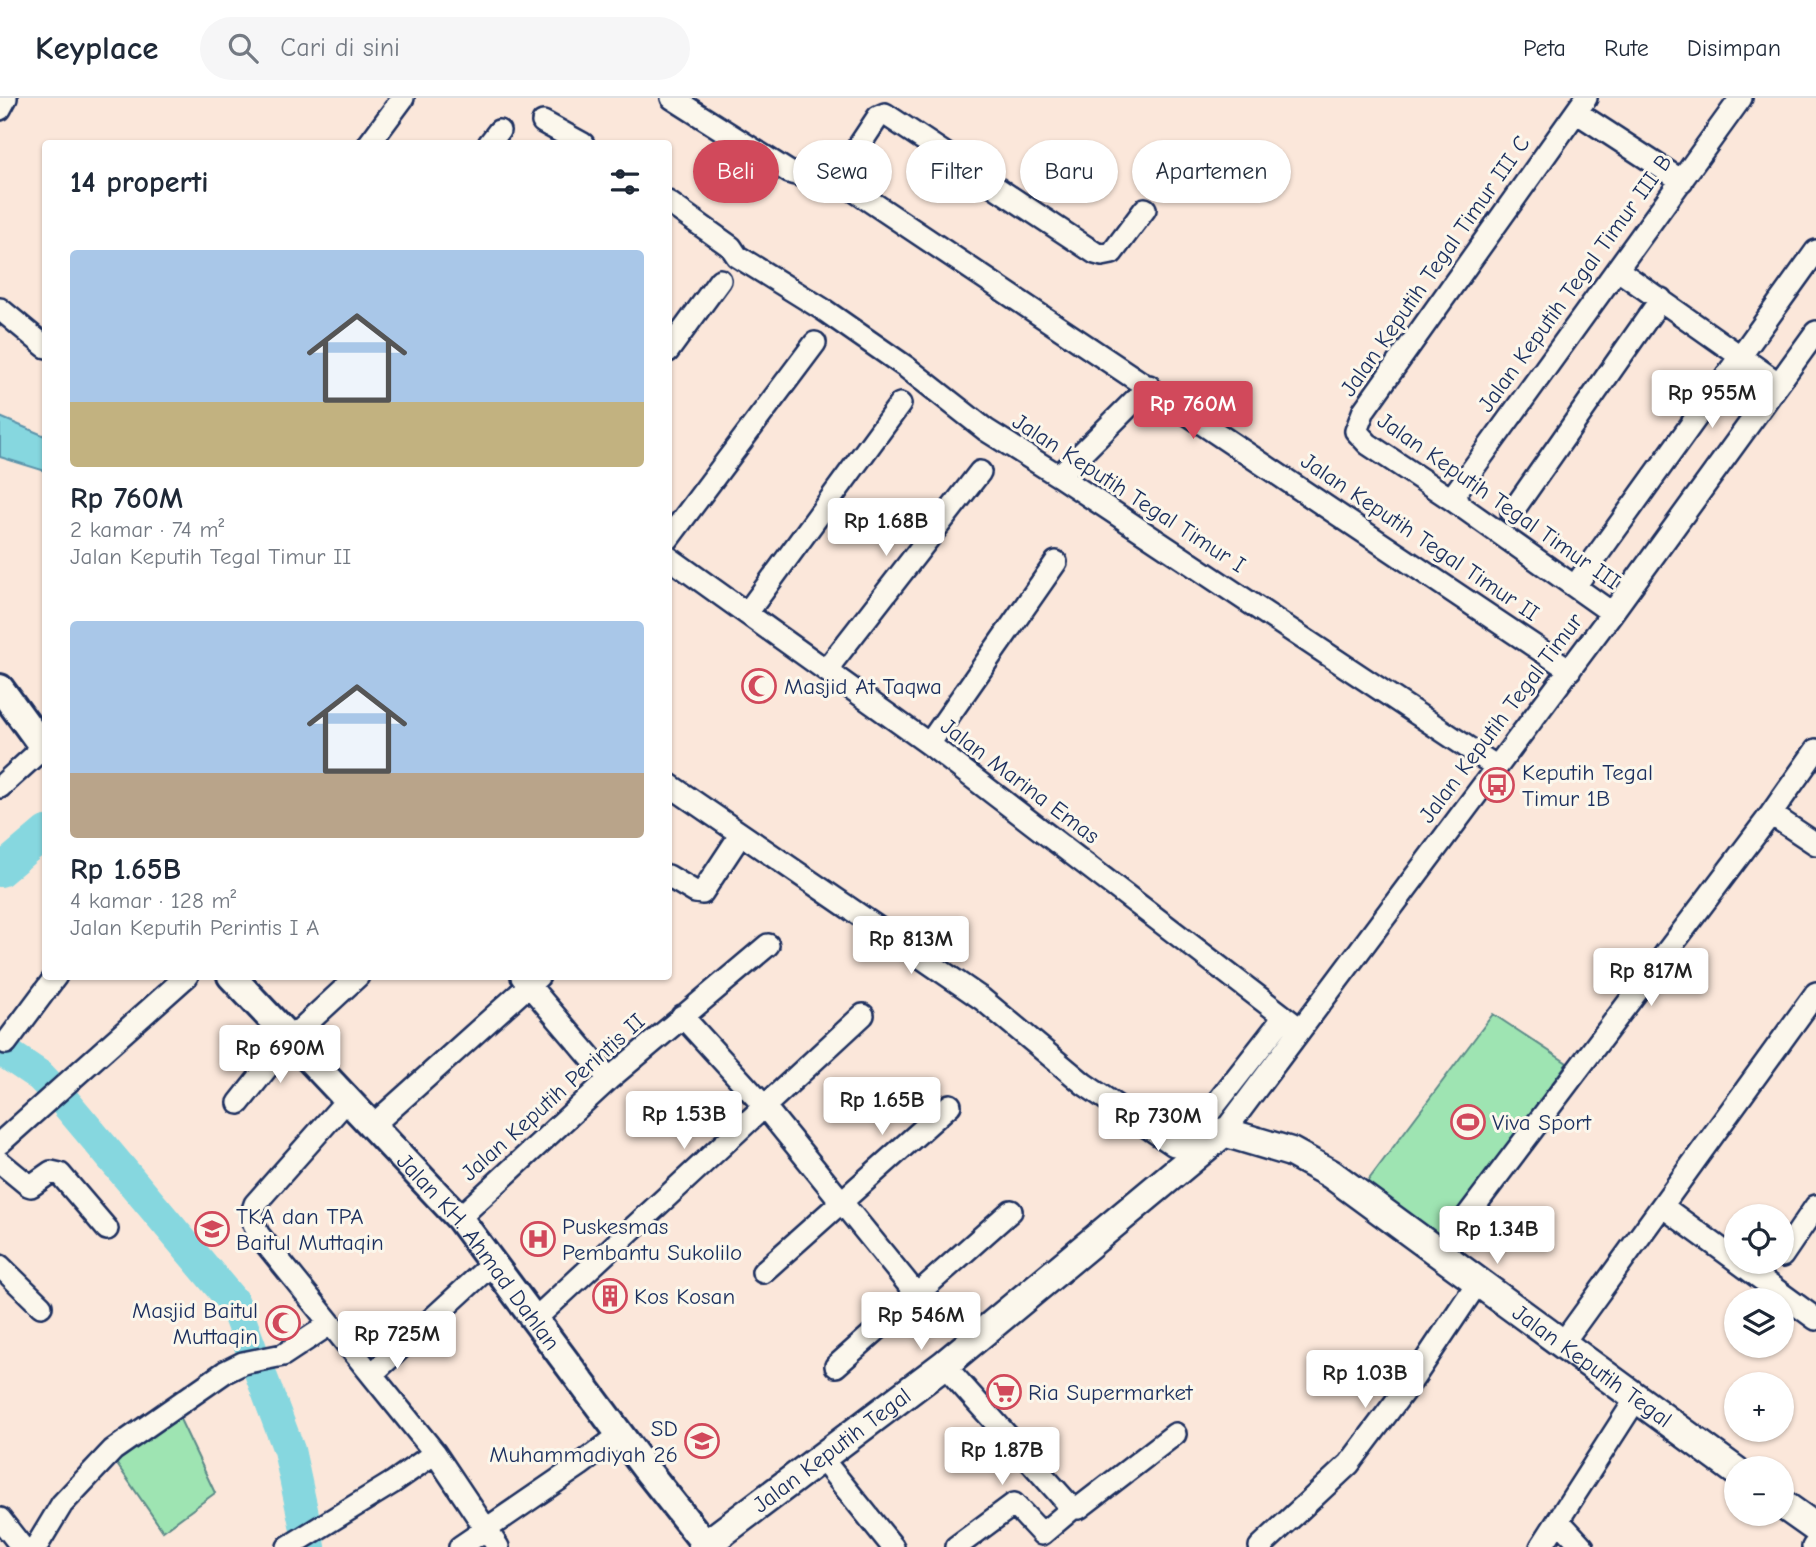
<!DOCTYPE html>
<html lang="id">
<head>
<meta charset="utf-8">
<style>
	body { margin:0; font-family:"Comic Neue",sans-serif; background:#f6f6f7; color:#1f2937; height:100vh; display:flex; flex-direction:column; font-size:26px; white-space:nowrap }
	* { box-sizing:border-box; margin:0 }
	p { font-size:23px; color:#747a83 }
	.icon { flex:none; width:38px; height:38px; fill:none; stroke:currentColor; stroke-width:2; stroke-linecap:round; stroke-linejoin:round }
	.map { position:relative; flex:1; overflow:hidden }
	.panel { position:absolute; left:42px; top:42px; width:630px; height:840px; display:flex; flex-direction:column; background:#fff; border-radius:7px; box-shadow:0 2px 5px #0004 }
	.panel>* { flex:none }
	.banner { position:absolute; left:693px; top:42px; width:665px; height:63px; display:flex; gap:14px }
	.fabs { position:absolute; left:1724px; top:1106px; display:grid; gap:14px }
	.fabs a { display:grid; place-items:center; width:70px; height:70px; border-radius:50%; background:#fff; box-shadow:0 2px 5px #0004; font-size:35px }
	.price { position:absolute; translate:-50% -60px; padding:0 16px; border-radius:7px; background:#fff; color:#222; font-size:23px; line-height:46px; filter:drop-shadow(0 2px 4px #0008) }
	.price::after { content:''; position:absolute; left:50%; top:42px; width:21px; height:16px; margin-left:-10px; background:inherit; clip-path:polygon(0 0,100% 0,50% 100%) }
	.price.selected { background:#d1495b; color:#fff }
	ul { padding:0; list-style:none }
	li { display:grid; align-content:center; gap:14px; height:371px; padding:0 28px }
	li span { display:grid; place-items:center; height:217px; border-radius:7px; color:#555 }
	li>.icon { margin-inline-start:auto }
	span .icon { width:126px; height:126px; fill:#fffc; stroke-width:1 }
	li b { font-size:30px }
	h2 { display:flex; justify-content:space-between; align-items:center; height:84px; padding:0 28px; font-size:30px }
	.pill { padding:0 24px; border-radius:32px; background:#fff; box-shadow:0 2px 5px #0004; font-size:24px; line-height:63px }
	.pill.selected { background:#d1495b; color:#fff }
	header { display:flex; align-items:center; gap:42px; box-sizing:border-box; height:98px; padding:0 35px; background:#fff; border-bottom:2px solid #e0e1e3 }
	header strong { font-size:33px }
	nav { display:flex; gap:38px; margin-inline-start:auto; font-size:24px }
	.search { width:490px; height:63px; background:#f6f6f7; display:flex; align-items:center; gap:18px; box-sizing:border-box; padding:0 24px; border-radius:38px; color:#747a83; font-size:26px }
	.map>svg:first-child { display:block }
</style>
</head>
<body>
<header>
<strong>Keyplace</strong>
<div class="search"><svg class="icon" aria-label="search" viewBox="0 0 24 24"><circle cx="10" cy="10" r="6"/><path d="M15 15l6 6"/></svg>Cari di sini</div>
<nav><a>Peta</a><a>Rute</a><a>Disimpan</a></nav>
</header>
<div class="map">
<svg width="1816" height="1449" viewBox="0 0 1816 1449">
	<rect width="100%" height="100%" fill="#fbe7da"/>
	<filter id="ink" filterUnits="userSpaceOnUse"><feTurbulence type="fractalNoise" baseFrequency=".0143" numOctaves="2"/><feDisplacementMap in="SourceGraphic" scale="14" xChannelSelector="R" yChannelSelector="G"/><feConvolveMatrix kernelMatrix="1 2 1 2 8 2 1 2 1" color-interpolation-filters="sRGB"/></filter>
	<g filter="url(#ink)">
		<path fill="#9ee4b2" stroke="#5c8a88" stroke-width="2" d="M1493 916 1567 965 1440 1140 1367 1084Z
			M178 1317 215 1395 163 1433 114 1362Z"/>
		<path fill="#86d7df" stroke="#5b94ab" stroke-width="2" d="M0 319 45 338V373L0 359Z"/>
		<g fill="none" stroke-linecap="round" stroke-linejoin="round">
			<path stroke="#86d7df" stroke-width="32" d="M0 773 46 734
				M0 951 40 978 65 1004 234 1205 289 1352 310 1449"/>
			<g stroke="#1b2f5e" stroke-width="26">
				<path id="minor" d="M672 0 789 74C805 81 822 74 837 81L1570 572
					M1586 0 1364 312 1356 333 1368 346 1451 401 1612 515
					M0 11 6 0
					M1576 14 1682 83
					M543 24 583 46
					M369 46 403 0
					M489 46 499 33
					M837 81 878 19 885 16 1095 155 1102 157 1112 155 1145 111
					M668 104 731 149 737 158 824 212 906 269 986 332 1059 378 1497 669
					M1618 172 1778 285
					M0 211 46 249
					M668 253 720 182
					M1059 378 1149 288
					M1451 401 1741 0
					M1512 414 1661 201
					M668 441 815 245
					M668 459 929 646 1295 927
					M1575 488 1816 153
					M747 515 900 306
					M826 572 980 374
					M929 646 1056 464
					M668 686 982 901 1084 986 1174 1047H1181L1187 1043 1284 919
					M0 689 43 650
					M1771 716 1816 746
					M668 778 695 794 702 795 741 736
					M522 879 609 981
					M682 918 764 1008 917 1197
					M6 945 56 878
					M347 1002 255 1106 251 1118 258 1136 435 1355 498 1449
					M239 1005 289 942 358 878
					M1201 1026 1224 1034 1612 515 1816 234
					M373 1030 382 1019 539 878
					M0 1045 187 878
					M0 1064 28 1087 31 1088 51 1074 60 1076 107 1131
					M1662 1108 1736 1162
					M459 1120 609 981 768 847
					M1440 1154 1771 716 1816 652
					M1782 1158 1816 1108
					M1738 1164 1816 1221
					M0 1168 41 1208
					M763 1174 950 1007
					M535 1221 863 917
					M1562 1246 1816 895
					M944 1267 1071 1409 1079 1410 1175 1336
					M836 1268 1011 1113
					M372 1276 493 1165
					M822 1361 893 1449
					M0 1421 22 1449
					M1559 1423 1583 1449
					M36 1449 62 1406 113 1352 225 1274 243 1265 283 1257 330 1226
					M288 1449 392 1385 435 1355
					M460 1449 580 1367 620 1337
					M956 1449 1014 1406 1042 1436 1074 1409
					M1260 1449 1349 1366 1413 1281 1478 1184
					M1541 1449 1636 1301
					M1813 1449 1816 1445"/>
			</g>
			<g stroke="#1b2f5e" stroke-width="32">
				<g id="tertiary">
					<path d="M0 590 46 653"/>
					<path id="s1" d="M231 878 459 1120 645 1370 706 1447"/>
				</g>
			</g>
			<g stroke="#1b2f5e" stroke-width="33">
				<g id="secondary">
					<path d="M1782 1406 1816 1430"/>
					<path id="s2" d="M703 1449 944 1267 1224 1034 1291 1054 1331 1076 1736 1373"/>
				</g>
			</g>
			<use href="#minor" stroke="#fbf7ec" stroke-width="21"/>
			<use href="#tertiary" stroke="#fbf7ec" stroke-width="26"/>
			<use href="#secondary" stroke="#fbf7ec" stroke-width="28"/>
		</g>
	</g>
	<defs>
		<g id="mosque-ring" transform="scale(1.75)"><circle r="9.5" fill="#fbf7ec" stroke="#d1495b" stroke-width="1.5"/><path d="M3.5-4.9A6 6 0 1 0 3.5 4.9A5 5 0 1 1 3.5-4.9Z" fill="#d1495b"/></g>
		<g id="bus-ring" transform="scale(1.75)"><circle r="9.5" fill="#fbf7ec" stroke="#d1495b" stroke-width="1.5"/><path d="M-5-6H5V4H4V6H2V4H-2V6H-4V4H-5ZM-3.5-4V0h7V-4ZM-3.5 1.2v1.5H-2V1.2ZM2 1.2v1.5H3.5V1.2Z" fill="#d1495b"/></g>
		<g id="stadium-ring" transform="scale(1.75)"><circle r="9.5" fill="#fbf7ec" stroke="#d1495b" stroke-width="1.5"/><path d="M0-5a6.5 5 0 1 0 0 10a6.5 5 0 1 0 0-10ZM-3.5-1.8h7v3.6h-7Z" fill="#d1495b"/></g>
		<g id="school-ring" transform="scale(1.75)"><circle r="9.5" fill="#fbf7ec" stroke="#d1495b" stroke-width="1.5"/><path d="M0-5L7-2L0 1L-7-2ZM-4 1L0 2.5L4 1V4Q0 6-4 4Z" fill="#d1495b"/></g>
		<g id="hospital-ring" transform="scale(1.75)"><circle r="9.5" fill="#fbf7ec" stroke="#d1495b" stroke-width="1.5"/><path d="M-5-5h3v3.5h4V-5h3V5h-3V1.5h-4V5h-3Z" fill="#d1495b"/></g>
		<g id="building-ring" transform="scale(1.75)"><circle r="9.5" fill="#fbf7ec" stroke="#d1495b" stroke-width="1.5"/><path d="M-4-6H4V6H1V3H-1V6H-4ZM-2.5-4.3h1.7v1.8h-1.7ZM.8-4.3h1.7v1.8H.8ZM-2.5-1h1.7V.8h-1.7ZM.8-1h1.7V.8H.8Z" fill="#d1495b"/></g>
		<g id="supermarket-ring" transform="scale(1.75)"><circle r="9.5" fill="#fbf7ec" stroke="#d1495b" stroke-width="1.5"/><path d="M-6-5.5h2.5l.6 2H6L4.5 2H-2.5L-4.4-4H-6ZM-1.5 3.2a1.3 1.3 0 1 0 .1 0ZM3 3.2a1.3 1.3 0 1 0 .1 0Z" fill="#d1495b"/></g>
	</defs>
	<g fill-rule="evenodd">
		<use href="#mosque-ring" x="759" y="588"/>
		<use href="#bus-ring" x="1497" y="687"/>
		<use href="#stadium-ring" x="1468" y="1024"/>
		<use href="#school-ring" x="212" y="1131"/>
		<use href="#hospital-ring" x="538" y="1141"/>
		<use href="#building-ring" x="610" y="1198"/>
		<use href="#mosque-ring" x="283" y="1225"/>
		<use href="#supermarket-ring" x="1004" y="1294"/>
		<use href="#school-ring" x="702" y="1343"/>
	</g>
	<g text-anchor="middle" dominant-baseline="central" stroke-width="6" stroke-linejoin="round" paint-order="stroke">
		<g font-size="23" fill="#1b2f5e" stroke="#fbf7ec">
			<text transform="translate(1435 168) rotate(-55)">Jalan Keputih Tegal Timur III C</text>
			<text transform="translate(1575 185) rotate(-54)">Jalan Keputih Tegal Timur III B</text>
			<text transform="translate(1129 395) rotate(33)">Jalan Keputih Tegal Timur I</text>
			<text transform="translate(1499 403) rotate(35)">Jalan Keputih Tegal Timur III</text>
			<text transform="translate(1420 439) rotate(34)">Jalan Keputih Tegal Timur II</text>
			<text transform="translate(1501 620) rotate(-53)">Jalan Keputih Tegal Timur</text>
			<text transform="translate(1020 683) rotate(37)">Jalan Marina Emas</text>
			<text transform="translate(553 999) rotate(-42)">Jalan Keputih Perintis II</text>
			<text stroke="none"><textPath href="#s1" startOffset="371">Jalan KH. Ahmad Dahlan</textPath></text>
			<text stroke="none"><textPath href="#s2" startOffset="1106">Jalan Keputih Tegal</textPath></text>
			<text stroke="none"><textPath href="#s2" startOffset="161">Jalan Keputih Tegal</textPath></text>
		</g>
		<g font-size="23" fill="#1b2f5e" stroke="#fbf7ec" text-anchor="start">
			<text x="784" y="588">Masjid At Taqwa</text>
			<text x="1522" y="674">Keputih Tegal<tspan x="1522" dy="26">Timur 1B</tspan></text>
			<text x="1492" y="1024">Viva Sport</text>
			<text x="236" y="1118">TKA dan TPA<tspan x="236" dy="26">Baitul Muttaqin</tspan></text>
			<text x="562" y="1128">Puskesmas<tspan x="562" dy="26">Pembantu Sukolilo</tspan></text>
			<text x="634" y="1198">Kos Kosan</text>
			<text x="258" y="1212" text-anchor="end">Masjid Baitul<tspan x="258" dy="26">Muttaqin</tspan></text>
			<text x="1028" y="1294">Ria Supermarket</text>
			<text x="678" y="1330" text-anchor="end">SD<tspan x="678" dy="26">Muhammadiyah 26</tspan></text>
		</g>
	</g>
</svg>
<div class="fabs">
<a><svg class="icon" aria-label="locate" viewBox="0 0 24 24"><circle cx="12" cy="12" r="6"/><path d="M12 2v4M12 18v4M2 12h4M18 12h4"/></svg></a>
<a><svg class="icon" aria-label="layers" viewBox="0 0 24 24"><path d="M12 4l9 5-9 5-9-5zM3 14l9 5 9-5"/></svg></a>
<a>+</a>
<a>−</a>
</div>
<b class="price" style="left:1712px;top:332px">Rp 955M</b>
<b class="price selected" style="left:1193px;top:343px">Rp 760M</b>
<b class="price" style="left:886px;top:460px">Rp 1.68B</b>
<b class="price" style="left:911px;top:878px">Rp 813M</b>
<b class="price" style="left:1651px;top:910px">Rp 817M</b>
<b class="price" style="left:280px;top:987px">Rp 690M</b>
<b class="price" style="left:882px;top:1039px">Rp 1.65B</b>
<b class="price" style="left:684px;top:1053px">Rp 1.53B</b>
<b class="price" style="left:1158px;top:1055px">Rp 730M</b>
<b class="price" style="left:1497px;top:1168px">Rp 1.34B</b>
<b class="price" style="left:921px;top:1254px">Rp 546M</b>
<b class="price" style="left:397px;top:1273px">Rp 725M</b>
<b class="price" style="left:1365px;top:1312px">Rp 1.03B</b>
<b class="price" style="left:1002px;top:1389px">Rp 1.87B</b>
<div class="banner">
<a class="pill selected">Beli</a>
<a class="pill">Sewa</a>
<a class="pill">Filter</a>
<a class="pill">Baru</a>
<a class="pill">Apartemen</a>
</div>
<section class="panel">
<h2>14 properti<svg class="icon" aria-label="filters" viewBox="0 0 24 24"><path d="M4 7h16M4 17h16"/><circle cx="9" cy="7" r="2"/><circle cx="15" cy="17" r="2"/></svg></h2>
<ul>
<li><span style="background:linear-gradient(#a9c7e8 70%,#c2b280 0)"><svg class="icon" aria-label="home" viewBox="0 0 24 24"><path d="M3 11l9-7 9 7M6 9v11h12V9"/></svg></span><div><b>Rp 760M</b><p>2 kamar · 74 m²</p><p>Jalan Keputih Tegal Timur II</p></div></li>
<li><span style="background:linear-gradient(#a9c7e8 70%,#b9a48a 0)"><svg class="icon" aria-label="home" viewBox="0 0 24 24"><path d="M3 11l9-7 9 7M6 9v11h12V9"/></svg></span><div><b>Rp 1.65B</b><p>4 kamar · 128 m²</p><p>Jalan Keputih Perintis I A</p></div></li>
</ul>
</section>
</div>
</body>
</html>
